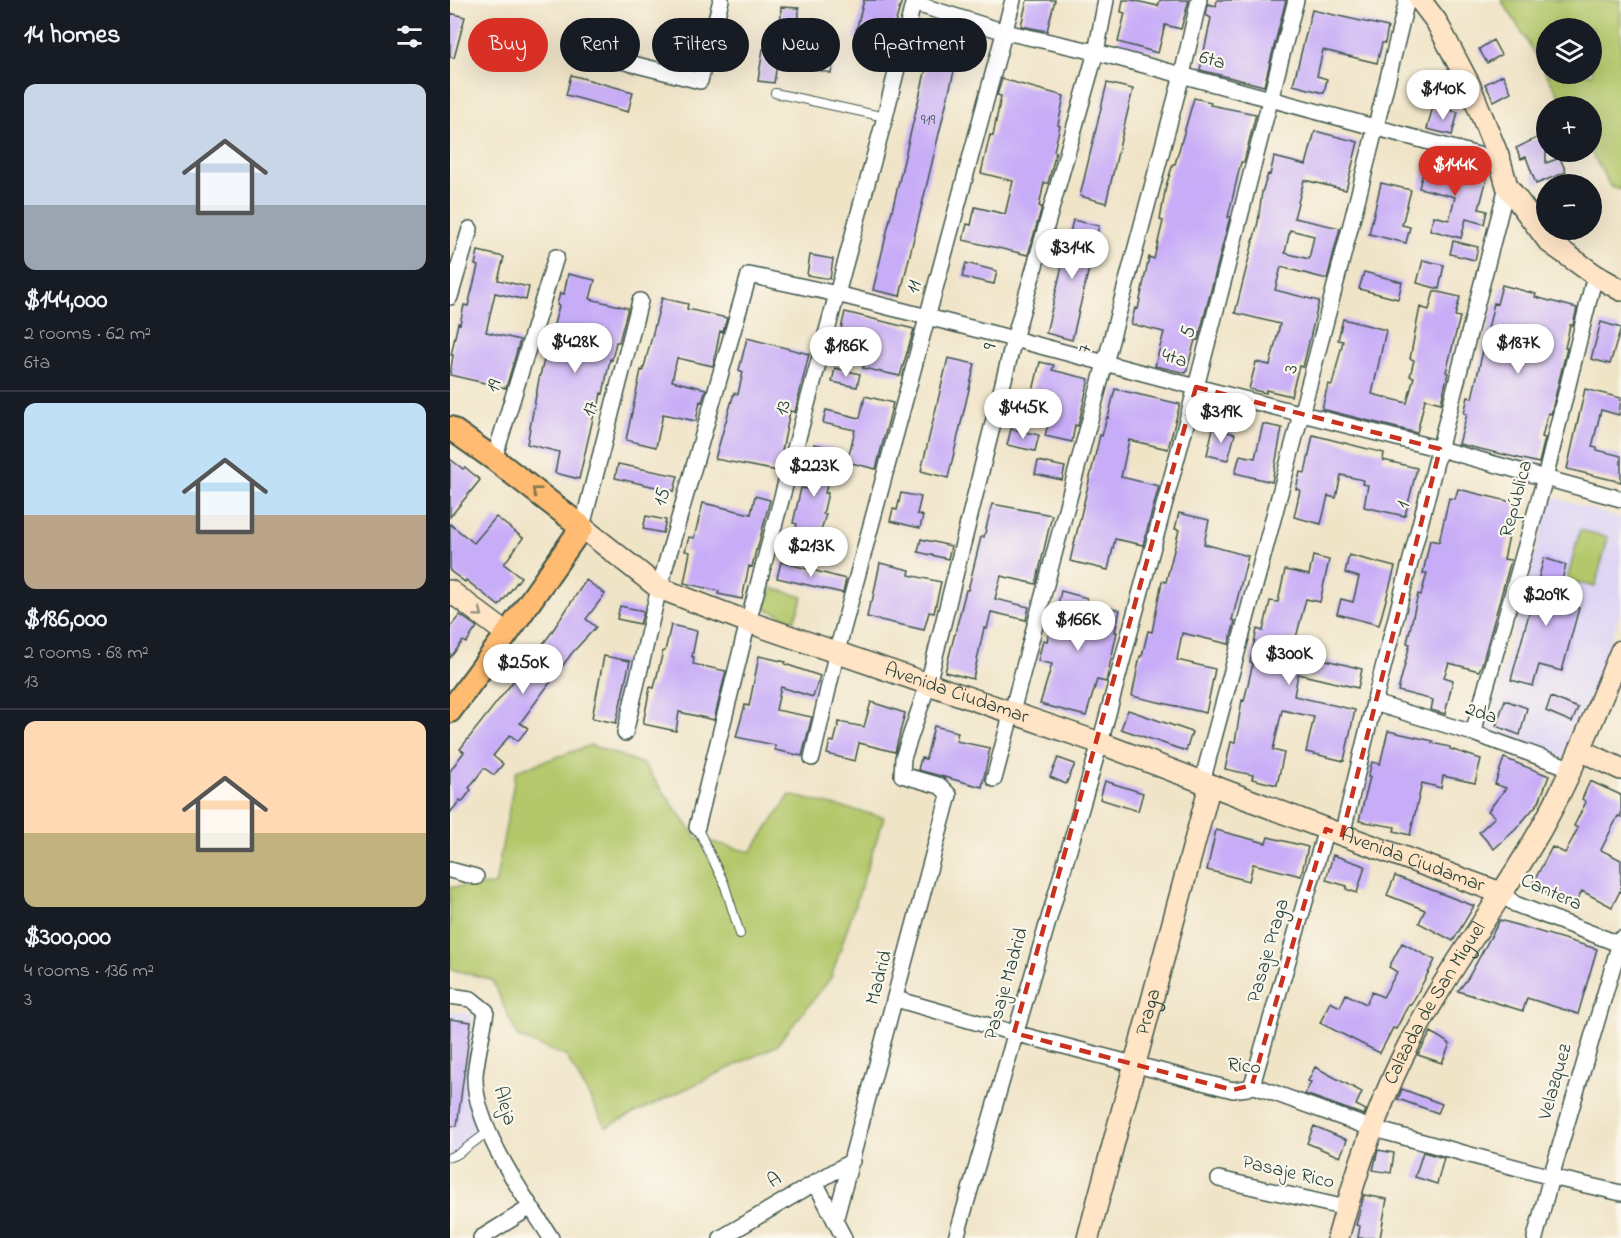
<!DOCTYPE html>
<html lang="en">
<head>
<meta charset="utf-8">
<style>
	body { margin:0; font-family:"Indie Flower",sans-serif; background:#20242c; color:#f1f3f6; height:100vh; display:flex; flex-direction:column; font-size:22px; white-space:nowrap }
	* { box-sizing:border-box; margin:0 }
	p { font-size:20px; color:#9ea1a6 }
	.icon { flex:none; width:33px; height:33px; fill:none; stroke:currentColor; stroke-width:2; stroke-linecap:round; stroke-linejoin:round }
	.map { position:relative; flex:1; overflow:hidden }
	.panel { display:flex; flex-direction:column; background:#171b24; width:450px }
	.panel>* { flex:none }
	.top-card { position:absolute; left:18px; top:18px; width:570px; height:54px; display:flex; gap:12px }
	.buttons { position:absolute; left:1086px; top:18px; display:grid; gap:12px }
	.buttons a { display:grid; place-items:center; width:66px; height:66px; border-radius:50%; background:#171b24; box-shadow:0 6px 24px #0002; font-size:30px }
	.price { position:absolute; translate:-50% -51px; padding:0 14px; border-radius:21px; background:#fff; color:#222; font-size:20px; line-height:39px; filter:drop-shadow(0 2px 3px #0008) }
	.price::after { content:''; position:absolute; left:50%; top:36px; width:18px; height:14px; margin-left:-9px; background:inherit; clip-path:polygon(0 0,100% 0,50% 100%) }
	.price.on { background:#d93025; color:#fff }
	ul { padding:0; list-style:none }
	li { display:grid; align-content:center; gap:12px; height:318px; padding:0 24px }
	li+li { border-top:2px solid #363941 }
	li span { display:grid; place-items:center; height:186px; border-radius:12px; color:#555 }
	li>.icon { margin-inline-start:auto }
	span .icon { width:108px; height:108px; fill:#fffc; stroke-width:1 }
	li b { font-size:26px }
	h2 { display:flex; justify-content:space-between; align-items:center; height:72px; padding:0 24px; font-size:26px }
	.chip { padding:0 21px; border-radius:27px; background:#171b24; box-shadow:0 6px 24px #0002; font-size:21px; line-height:54px }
	.chip.on { background:#d93025; color:#fff }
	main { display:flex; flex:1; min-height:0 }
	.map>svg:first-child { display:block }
</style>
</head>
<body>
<main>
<section class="panel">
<h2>14 homes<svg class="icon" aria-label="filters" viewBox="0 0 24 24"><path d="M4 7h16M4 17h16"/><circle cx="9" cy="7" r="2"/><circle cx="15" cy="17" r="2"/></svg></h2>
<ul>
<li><span style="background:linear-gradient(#c9d6e8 65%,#9aa5b1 0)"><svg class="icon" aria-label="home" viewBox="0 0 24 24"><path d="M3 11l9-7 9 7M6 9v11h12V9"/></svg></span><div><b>$144,000</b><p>2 rooms · 62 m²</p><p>6ta</p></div></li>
<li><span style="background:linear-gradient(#bfe0f5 60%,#b9a48a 0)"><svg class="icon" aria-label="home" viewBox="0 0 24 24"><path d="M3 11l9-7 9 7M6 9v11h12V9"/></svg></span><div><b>$186,000</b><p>2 rooms · 68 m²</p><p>13</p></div></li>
<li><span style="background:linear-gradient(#ffd9b3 60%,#c2b280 0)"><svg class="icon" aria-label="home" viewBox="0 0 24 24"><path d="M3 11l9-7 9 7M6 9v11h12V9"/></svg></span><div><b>$300,000</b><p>4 rooms · 136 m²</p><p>3</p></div></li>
</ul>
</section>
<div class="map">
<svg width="1171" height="1238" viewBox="0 0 1171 1238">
	<rect width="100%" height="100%" fill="#fbf7ec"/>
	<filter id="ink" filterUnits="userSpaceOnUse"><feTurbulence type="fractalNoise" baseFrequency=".0167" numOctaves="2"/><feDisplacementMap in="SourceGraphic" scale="12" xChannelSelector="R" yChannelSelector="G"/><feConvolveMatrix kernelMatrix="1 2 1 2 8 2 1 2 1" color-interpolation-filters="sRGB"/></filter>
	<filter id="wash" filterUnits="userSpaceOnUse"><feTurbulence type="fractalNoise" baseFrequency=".008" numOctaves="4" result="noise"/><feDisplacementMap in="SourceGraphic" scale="24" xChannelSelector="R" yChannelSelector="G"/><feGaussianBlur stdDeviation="1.35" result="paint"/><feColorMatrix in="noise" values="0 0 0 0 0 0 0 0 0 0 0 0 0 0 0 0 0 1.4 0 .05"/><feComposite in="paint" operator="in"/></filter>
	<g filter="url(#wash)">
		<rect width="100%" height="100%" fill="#f0e4c7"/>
		<path fill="#ded5f5" d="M1101 496 1171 519V610L1119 760 1036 731Z
			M0 1011 23 1014 16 1088 28 1142 0 1158Z"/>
		<path fill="#b4c76b" stroke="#6a8250" stroke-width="1.5" fill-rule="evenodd" d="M1051 0H1171V190L1160 186 1141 152 1142 106H1115L1062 16ZM1142 28V74H1096V28Z
			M1130 530 1158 537 1145 587 1117 580Z
			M322 588 353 597 344 621 315 608Z
			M141 745 193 764 247 838 301 852 340 795 434 817 381 978 326 1046 156 1127 117 1057 68 1037 42 980 0 969V887L45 885 66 771Z"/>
		<g id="blocks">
			<path fill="#c7acf7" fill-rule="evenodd" d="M414 0H452L438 48 404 39Z
				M577 0H605L597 31 571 26Z
				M673 0H682L708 6 710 0H739L731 29 715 25 708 53 668 42 675 13 671 12Z
				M767 0H836L814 86 750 70 761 18 756 15 758 4 766 6Z
				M331 7 349 8 348 47 330 46Z
				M862 10 938 27 935 43H932L927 63 873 50 867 76 877 79 874 93 843 85Z
				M0 13 15 17 4 58 0 57Z
				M1043 40 1051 55 1037 63 1029 49Z
				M373 42 388 46 381 73 367 70Z
				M313 49 329 52 324 83 308 81Z
				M478 60 505 67 450 296 423 290Z
				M121 75 183 92 178 112 116 95Z
				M1053 75 1061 92 1044 101 1035 84Z
				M552 79 614 96 608 125 610 126 604 151 606 152 598 183H594L589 206 592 207 578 255 513 240 517 224 521 225 525 207 555 214 563 181 531 173 540 135 543 136 551 96 547 95Z
				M657 83 683 89 656 203 630 196Z
				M744 98 761 102 760 105 806 114 794 162H791L778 217H780L748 340H745L736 373 705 366 714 332 681 324 685 308 688 309 699 257 704 259 713 221 710 220 716 186 723 164H725Z
				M983 106 1008 112 1002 135 977 129Z
				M865 131 908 142 896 190 854 180 844 218 890 228 877 279 831 267 825 290 869 301 853 367 849 366 841 396 816 390V393L799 389 806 362 820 365 830 324 785 313 808 222 812 192 818 174 820 175 824 157 856 165ZM840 230 864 236 859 259 835 253Z
				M1093 135 1096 143V163L1110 158 1116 172 1086 184 1076 157 1071 159 1066 148Z
				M976 161 1037 178 1029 209 1037 211 1034 224 1016 219 1011 238 980 230 984 216 999 220 1005 197 969 188Z
				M931 183 961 190 952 225 960 227 956 243 919 234Z
				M623 220 649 226 622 340 596 333Z
				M1003 241 1028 247 1025 260 1000 254Z
				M28 251 54 257 48 280 79 287 76 300 45 293 36 332 70 340 56 388 0 375 3 355H1L8 323 10 324 14 305 18 306 28 266 25 265Z
				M360 255 383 259 380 279 357 275Z
				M973 260 994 265 989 289 967 283Z
				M516 263 547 271 544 284 512 277Z
				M914 272 952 282 948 299 909 289Z
				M118 274 145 280 140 299 178 308 169 342H166L162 360 160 359 153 394 151 393 147 414H144L129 479 105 473 109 452 77 444 89 379 109 306 107 305 110 293 114 294Z
				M1052 285 1086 294 1085 297 1127 308 1123 325H1120L1115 348H1117L1101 414 1098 413 1092 437 1095 438 1089 463 1009 444 1017 414 1014 413 1018 397 1022 398 1044 303 1047 304Z
				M984 291 1010 297 1005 316 1010 317 996 372 998 373 991 403 975 399 967 433 872 409 878 384 882 385 893 341 888 340 893 319 936 330 922 394 957 403 964 377 960 376 964 360 960 359 967 322 970 307 979 310Z
				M212 298 238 304 237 309 277 318 273 332 270 331 263 366 227 358 222 381 256 389 252 402 250 401 246 421 213 414 206 447 176 440 191 370 193 371Z
				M395 312 464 329 450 376 413 368 420 340 390 333Z
				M1151 322 1171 328 1160 364 1141 359Z
				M297 338 359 354 345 412 340 411 328 471 265 459 284 393 288 394 293 372 289 370Z
				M498 358 525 364 498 478 471 471Z
				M590 362 604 365 602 370 639 379 628 426 625 425 622 442 595 436 604 401 582 395Z
				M385 368 410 374 407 387 382 382Z
				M665 389 730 404 718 449 679 440 671 477 709 486 693 545 665 539 658 570 620 561 650 435 652 436 657 417 658 418Z
				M1135 389 1171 398 1169 415 1151 410 1142 447 1147 448V450L1171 456V482L1117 469Z
				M415 396 443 403 426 469 397 462 405 430 373 423 376 410 410 418Z
				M813 424 832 428 822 482 785 473 790 455 805 458Z
				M763 428 785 434 778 460 757 455Z
				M561 429 589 435 585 451 557 445Z
				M863 435 934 453 933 460 967 468 955 516 914 507 918 485 912 484 913 480 891 475 886 498 878 496 871 524 844 517 850 490 846 489 850 472 855 473Z
				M364 444 387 449 375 493H378L373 514H376L366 547 343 542 347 524 343 523 351 488 357 489 363 460 360 459Z
				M0 459 13 469 15 467 30 480 0 517Z
				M588 461 615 467 612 480 585 474Z
				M168 464 228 476 224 491 165 478Z
				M1008 489 1066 503 1054 559 1061 560 1032 664 1029 671 999 663 994 677 1003 680 995 714 981 710 983 700 948 691 960 644 957 643 968 594 971 595 977 573H973L980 540 989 542 999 498 1005 499Z
				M451 493 471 497 467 514 473 516 470 528 440 521 443 509 447 510Z
				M305 496 320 500 307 550H306L302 567 299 566 292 599 268 594 269 591 234 583 240 552 235 551 239 537 244 538 253 503 301 514Z
				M542 504 602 515 586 584 551 576 545 599 579 607 576 620 541 612 537 629 534 628 523 679 495 672 516 590H518L531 537H534Z
				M729 513 759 520 754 544 798 556 782 620 785 621 779 644 732 633 727 660 765 669 756 713 682 696 690 656H692L698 631 702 632 712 581 716 582 729 530 725 529Z
				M196 516 216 520 213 533 193 529Z
				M46 517 73 538 54 564 71 577 49 606 16 580 15 582 0 571V524L24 543Z
				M471 539 501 546 498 559 468 552Z
				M899 555 945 567 929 625 887 614 891 599 903 602 909 577 895 573Z
				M863 556 879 560 870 602 856 599 841 657 871 664 872 659 912 669 908 688 848 674 844 696 905 710 894 761 856 752 864 717 832 710 823 750 834 753 827 785 802 779 803 775 775 769 781 742H785L792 700 794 701 803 663 800 662 807 629 813 631 820 601 828 602 835 570 859 575Z
				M1094 558 1116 565 1106 601 1129 608 1112 671 1089 665 1083 686 1061 680Z
				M331 562 396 579 393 593 327 578Z
				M430 563 460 570 459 575 491 582 484 613 479 612 474 630 417 617 420 602H422Z
				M136 580 155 594 136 619 146 627 122 653 70 723 78 728 68 741 60 735 43 756 53 764 44 775 34 768 19 788 21 790 12 802 10 800 0 813V771L14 752 10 749 99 636Z
				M611 591 637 598 636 602 670 610 665 632H667L656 682 647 680 636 716 590 704 602 664 588 661 593 640 597 641 603 613 606 614Z
				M170 606 194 611 190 624 167 619Z
				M10 615 27 627 16 643 13 641 0 658V627Z
				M221 625 247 631 242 657H244L243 664 276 671 264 720 229 712 226 731 193 724 200 687 204 688 213 651H215Z
				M154 656 180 661 166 723 142 718Z
				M309 656 336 662 335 664 370 676 363 697 331 687 326 710 362 717 352 756 325 750V745L286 737 295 705 299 706Z
				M1101 697 1128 708 1122 722 1096 711Z
				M1055 700 1077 708 1070 735 1046 726Z
				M421 702 455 713 445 752 409 743 405 761 377 754 380 741 384 742 389 722 414 727Z
				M678 710 742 732 736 751 671 729Z
				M484 726 508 732 506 741 540 748 532 787 468 770 471 758 476 759Z
				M938 731 983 741 982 743 1000 747V749L1031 759 1025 783 993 776 991 788 972 783 960 835 944 831 945 827 909 821 920 777H918L922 762 930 764Z
				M608 758 625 764 616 784 600 777Z
				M1054 758 1099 776 1089 802 1065 830 1044 849 1029 832 1045 817 1038 811 1056 788 1045 784Z
				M655 781 693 793 688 811 650 799Z
				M1140 781 1171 795V817L1168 816 1151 850 1171 860V889L1162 907 1132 891 1123 907 1082 885 1102 847 1115 853 1128 828 1124 826 1136 802 1132 799Z
				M766 830 816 843 818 837 858 847 851 876 803 864 799 881 757 870Z
				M883 855 915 866 907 893 896 889 897 886 876 880Z
				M945 876 1024 906 1003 941 969 923 975 910 937 895Z
				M1050 920 1147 949 1128 1014 1077 998 1073 1011 1008 991 1018 978Z
				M952 943 985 960 961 1005 959 1004 946 1029 943 1028 930 1053 870 1023 880 1002 890 1007 896 994 916 1004 922 992 933 997 947 972 939 967Z
				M0 1019 21 1022 7 1126H0Z
				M981 1032 1000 1044 992 1063 968 1055Z
				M865 1067 912 1092 906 1105 916 1110 914 1115 855 1094 861 1082 858 1081Z
				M952 1089 992 1104 988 1113 948 1099Z
				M864 1126 897 1140 890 1157 857 1143Z
				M928 1150 944 1153 941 1173 923 1170Z
				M973 1152 994 1158 987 1184 965 1177Z
				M914 1195 937 1199 930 1238H908L910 1226 906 1225Z"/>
		</g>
	</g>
	<g filter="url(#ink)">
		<use href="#blocks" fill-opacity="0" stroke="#3e564a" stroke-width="1.5"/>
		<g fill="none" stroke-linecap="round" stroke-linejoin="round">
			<g stroke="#3e564a" stroke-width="10">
				<path id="lane" d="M325 93 435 117
					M247 827 274 883 290 934
					M0 1157 8 1154 38 1132"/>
			</g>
			<g stroke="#3e564a" stroke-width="18">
				<path id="street" d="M463 3 555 32 646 52 1050 161
					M136 52 250 81 271 0
					M0 297 20 229
					M44 459 106 257
					M132 527 190 301
					M924 703 1023 733 1123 769
					M175 733 209 588 299 275 387 294 564 339 746 387 990 449 1171 499
					M1023 733 1095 478 1145 275
					M362 758 387 651 563 0
					M544 779 732 75 749 0
					M752 782C822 522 894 262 957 0
					M247 827 298 622 435 117 464 0
					M892 835 924 703 1057 186
					M0 870 26 877
					M1051 893 1065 904 1169 944
					M0 996 21 999 36 1011C33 1032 27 1054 25 1075 23 1125 74 1196 101 1238
					M446 999 564 1033 783 1090 797 1088 802 1085 921 1128 1101 1177 1171 1193
					M802 1085 876 829
					M769 1179 896 1208
					M365 1182 394 1238
					M385 1221 499 795 490 786 452 775 453 758 478 684 564 339 646 52 656 0
					M31 1238 81 1207
					M271 1238 402 1161
					M506 1238 650 743 746 387 846 0
					M1085 1238 1101 1177 1171 939"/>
			</g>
			<g stroke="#3e564a" stroke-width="24">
				<g id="secondary">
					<path d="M970 0 986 21 1019 84 1050 161 1057 186 1099 242 1145 275 1171 290"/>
					<path id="s1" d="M132 527 209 588 298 622 650 743 876 829 1051 893"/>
					<path d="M0 591 57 634"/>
					<path d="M1130 750 1171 769"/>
					<path id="s2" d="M638 1238 760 785"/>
					<path id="s3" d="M888 1238C905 1176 924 1116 952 1058 991 978 1047 907 1091 829 1123 772 1146 711 1171 651"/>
				</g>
			</g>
			<g stroke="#3e564a" stroke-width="26">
				<path id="primary" d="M0 428 44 459 132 527 57 634 0 711"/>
			</g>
			<use href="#lane" stroke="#fff" stroke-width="8"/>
			<use href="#street" stroke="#fff" stroke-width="15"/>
			<use href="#secondary" stroke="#ffe4c6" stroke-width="21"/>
			<use href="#primary" stroke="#febb71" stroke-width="22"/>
		</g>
		<defs><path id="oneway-chevron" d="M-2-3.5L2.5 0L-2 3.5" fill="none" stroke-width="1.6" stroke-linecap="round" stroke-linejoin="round" transform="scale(1.5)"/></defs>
		<use stroke="#83764f" href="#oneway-chevron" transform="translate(86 491) rotate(-142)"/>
		<use stroke="#8f907d" href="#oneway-chevron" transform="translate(29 613) rotate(37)"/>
	</g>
	<path fill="none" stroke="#c8321e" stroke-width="4.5" stroke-dasharray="12 8" stroke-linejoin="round" d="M746 387 990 449 892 835 876 829 802 1085 783 1090 564 1033Z"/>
	<g text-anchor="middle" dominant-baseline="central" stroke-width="4.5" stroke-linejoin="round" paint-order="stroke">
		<g font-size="16" fill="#495965">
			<text x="478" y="120">919</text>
		</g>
		<g font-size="20" fill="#1f3d34" stroke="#fbf7ec">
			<text transform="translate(762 61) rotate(15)">6ta</text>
			<text transform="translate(465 287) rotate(-75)">11</text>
			<text transform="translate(739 332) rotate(-76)">5</text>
			<text transform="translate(541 347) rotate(-76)">9</text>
			<text transform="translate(636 349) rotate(-75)">7</text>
			<text transform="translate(724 359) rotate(16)">4ta</text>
			<text transform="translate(842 369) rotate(-75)">3</text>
			<text transform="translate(45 386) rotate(-73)">19</text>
			<text transform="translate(334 408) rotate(-75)">13</text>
			<text transform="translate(141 409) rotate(-76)">17</text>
			<text transform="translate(213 497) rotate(-74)">15</text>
			<text transform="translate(1067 499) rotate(-75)">República</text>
			<text transform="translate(954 505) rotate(-75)">1</text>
			<text stroke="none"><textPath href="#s1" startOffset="414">Avenida Ciudamar</textPath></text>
			<text transform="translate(1031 714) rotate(18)">2da</text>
			<text stroke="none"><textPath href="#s1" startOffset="900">Avenida Ciudamar</textPath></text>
			<text transform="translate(1101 893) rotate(24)">Cantera</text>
			<text transform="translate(819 951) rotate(-74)">Pasaje Praga</text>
			<text transform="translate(430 978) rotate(-75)">Madrid</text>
			<text transform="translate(557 984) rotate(-74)">Pasaje Madrid</text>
			<text stroke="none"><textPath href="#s3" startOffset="255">Calzada de San Miguel</textPath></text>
			<text stroke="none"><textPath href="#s2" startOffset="234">Praga</textPath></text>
			<text transform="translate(794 1067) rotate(6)">Rico</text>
			<text transform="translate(1106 1082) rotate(-74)">Velazquez</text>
			<text transform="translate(54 1106) rotate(74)">Aleja</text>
			<text transform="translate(838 1173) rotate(13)">Pasaje Rico</text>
			<text transform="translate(325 1181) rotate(-31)">A</text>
		</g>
	</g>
</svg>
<div class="buttons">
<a><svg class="icon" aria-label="layers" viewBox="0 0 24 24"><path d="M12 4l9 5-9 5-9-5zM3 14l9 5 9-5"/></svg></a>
<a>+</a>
<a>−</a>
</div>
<b class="price" style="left:993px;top:121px">$140K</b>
<b class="price on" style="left:1005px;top:197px">$144K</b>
<b class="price" style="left:622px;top:280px">$314K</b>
<b class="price" style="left:125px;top:374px">$428K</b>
<b class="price" style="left:1068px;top:375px">$187K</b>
<b class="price" style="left:396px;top:378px">$186K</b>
<b class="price" style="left:573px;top:440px">$445K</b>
<b class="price" style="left:771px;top:444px">$319K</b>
<b class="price" style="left:364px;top:498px">$223K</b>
<b class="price" style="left:361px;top:578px">$213K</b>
<b class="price" style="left:1096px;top:627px">$209K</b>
<b class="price" style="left:628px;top:652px">$166K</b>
<b class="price" style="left:839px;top:686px">$300K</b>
<b class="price" style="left:73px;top:695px">$250K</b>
<div class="top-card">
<a class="chip on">Buy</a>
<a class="chip">Rent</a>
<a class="chip">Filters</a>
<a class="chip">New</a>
<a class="chip">Apartment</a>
</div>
</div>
</main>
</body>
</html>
